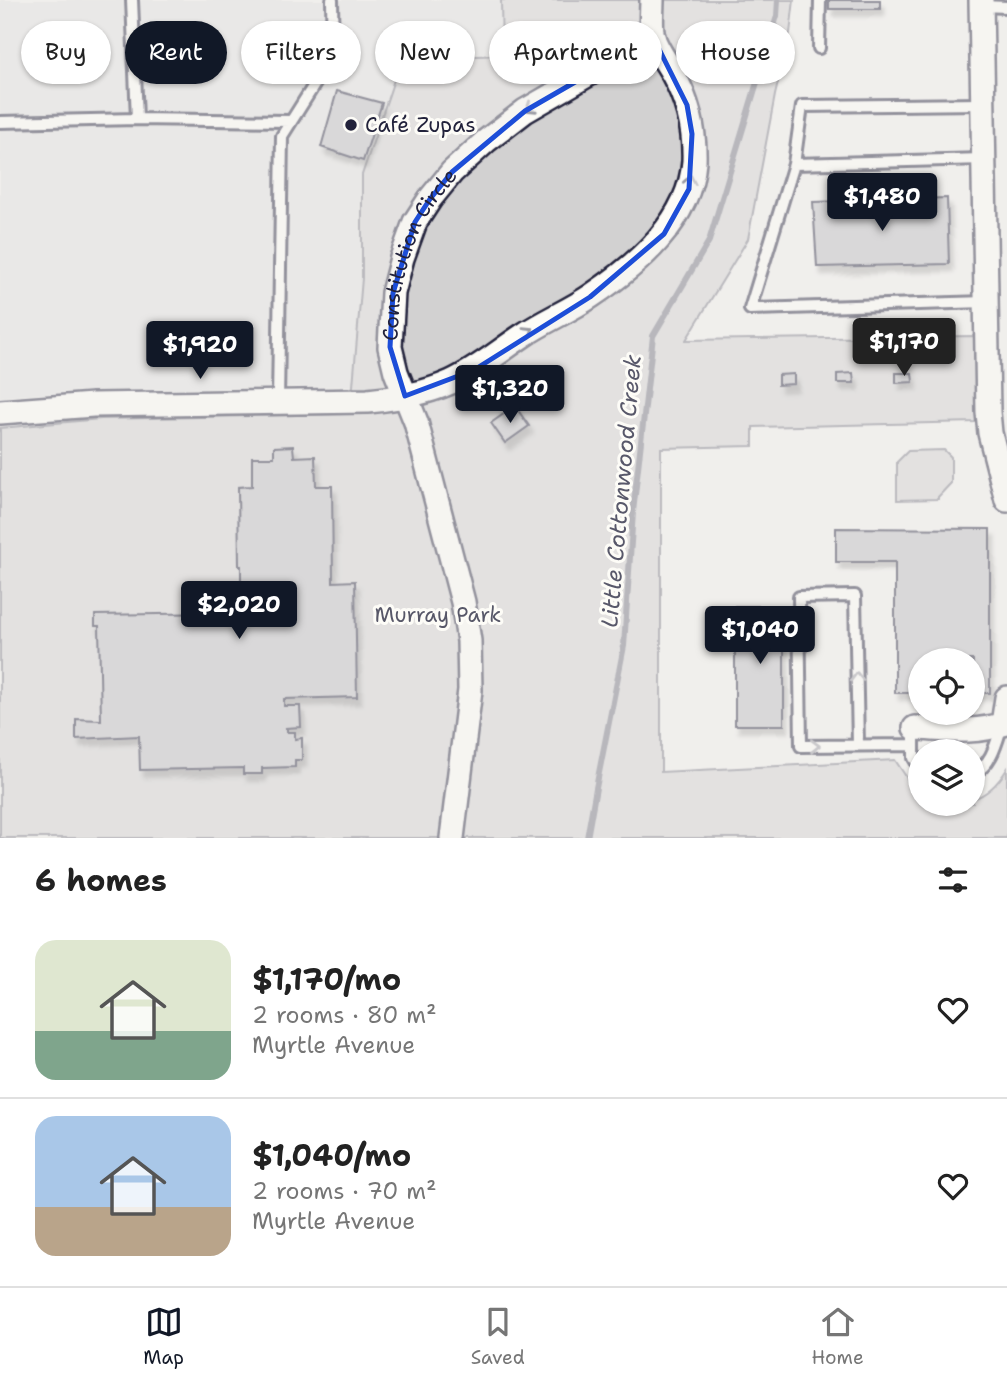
<!DOCTYPE html>
<html lang="en">
<head>
<meta charset="utf-8">
<style>
	body { margin:0; font-family:"Shantell Sans",sans-serif; background:#f2f2f2; color:#222; height:100vh; display:flex; flex-direction:column; font-size:26px; white-space:nowrap }
	* { box-sizing:border-box; margin:0 }
	p { font-size:23px; color:#767676 }
	.icon { flex:none; width:38px; height:38px; fill:none; stroke:currentColor; stroke-width:2; stroke-linecap:round; stroke-linejoin:round }
	.map { position:relative; height:838px; overflow:hidden }
	.panel { display:flex; flex-direction:column; background:#fff; flex:1 }
	.panel>* { flex:none }
	.banner { position:absolute; left:21px; top:21px; width:966px; height:63px; display:flex; gap:14px }
	.buttons { position:absolute; left:908px; top:648px; display:grid; gap:14px }
	.buttons a { display:grid; place-items:center; width:77px; height:77px; border-radius:50%; background:#fff; box-shadow:0 2px 5px #0004; font-size:35px }
	.price { position:absolute; translate:-50% -60px; padding:0 16px; border-radius:7px; background:#111827; color:#fff; font-size:23px; line-height:46px; filter:drop-shadow(0 2px 4px #0008) }
	.price::after { content:''; position:absolute; left:50%; top:42px; width:21px; height:16px; margin-left:-10px; background:inherit; clip-path:polygon(0 0,100% 0,50% 100%) }
	.price.current { background:#222; color:#fff }
	ul { padding:0; list-style:none }
	li { display:flex; align-items:center; gap:21px; height:175px; padding:0 35px }
	li+li { border-top:2px solid #e0e0e0 }
	li span { display:grid; place-items:center; flex:none; width:196px; height:140px; border-radius:21px; color:#555 }
	li>.icon { margin-inline-start:auto }
	span .icon { width:84px; height:84px; fill:#fffc; stroke-width:1 }
	li b { font-size:30px }
	h2 { display:flex; justify-content:space-between; align-items:center; height:84px; padding:0 35px; font-size:30px }
	.chip { padding:0 24px; border-radius:32px; background:#fff; box-shadow:0 2px 5px #0004; font-size:24px; line-height:63px }
	.chip.current { background:#111827; color:#fff }
	.tabs { display:flex; justify-content:space-around; align-items:center; height:98px; border-top:2px solid #e0e0e0; background:#fff; font-size:19px; color:#767676 }
	.tabs a { display:grid; justify-items:center; gap:4px }
	.tabs .current { color:#111827 }
	.map>svg:first-child { display:block }
</style>
</head>
<body>
<div class="map">
<svg width="1007" height="838" viewBox="0 0 1007 838">
	<defs>
		<filter id="shadow"><feDropShadow dx="4" dy="7" stdDeviation="2" flood-color="#0004"/></filter>
	</defs>
	<rect width="100%" height="100%" fill="#f0efec"/>
	<filter id="ink" filterUnits="userSpaceOnUse"><feTurbulence type="fractalNoise" baseFrequency=".0143" numOctaves="2"/><feDisplacementMap in="SourceGraphic" scale="14" xChannelSelector="R" yChannelSelector="G"/><feConvolveMatrix kernelMatrix="1 2 1 2 8 2 1 2 1" color-interpolation-filters="sRGB"/></filter>
	<g filter="url(#ink)">
		<path fill="#e0e0df" d="M0 0H501L502 55 362 175V278L353 386 79 391 0 397Z"/>
		<path fill="#d2d1d1" stroke="#7a7a86" stroke-width="2" d="M501 0H794L790 33 775 95 748 239 686 340 974 336 977 422 753 427V446L661 448V772L895 760 909 781 920 791V803H973V799C988 794 999 782 1007 769V838H0V428L101 419 344 414 353 386 362 278V175L401 59 502 55Z
			M944 450 951 457V483L938 497V499L897 500V462L908 451Z"/>
		<g fill="none" stroke-linecap="round" stroke-linejoin="round">
			<path stroke="#737381" stroke-width="6" d="M587 838 596 788 624 646 633 512 653 336 709 241 777 16 778 0"/>
		</g>
		<path fill="#bcbcc0" stroke="#22223b" stroke-width="2" filter="url(#shadow)" d="M829 0H880V9H829Z
			M337 91 382 103 363 161 321 147Z
			M947 198 949 264 817 267 813 202Z
			M853 373 854 383H837V374Z
			M896 373H912L913 382 896 383Z
			M794 374V384L778 385V375Z
			M515 406 529 426 505 443 491 423Z
			M293 446 294 457 315 456 316 486H332L333 582 355 581 357 697 284 699V706H300L301 727 285 728H287V732H295V739L302 738V760H295V767L262 768V774H243V768L140 770 139 736 76 739V719L101 720 99 626H95V615L219 613 218 586H241V566H239L238 487 252 486V457H274V447Z
			M836 528 990 529V693H973V660H920V693H895V562H836Z
			M735 606H784V725H735Z"/>
		<g fill="none" stroke-linecap="round" stroke-linejoin="round">
			<g stroke="#22223b" stroke-width="16">
				<path id="service" d="M132 0 137 119 291 121
					M981 6 1007 7
					M819 48 820 0
					M983 104 802 106 794 164 750 309 986 302
					M0 122 137 119
					M794 164 984 159
					M278 402 282 136 333 55 332 0
					M914 737V758L920 768
					M858 745 855 596 799 597 801 746 913 745
					M973 774C992 764 996 744 1002 725"/>
			</g>
			<g stroke="#22223b" stroke-width="28">
				<g id="minor">
					<path d="M981 0 988 412 990 433 1007 500"/>
					<path d="M0 412 93 405 368 401C397 398 424 394 451 382 477 370 498 352 522 336 544 321 569 311 591 296 637 265 690 221 694 161 695 132 688 101 673 74 668 64 656 49 653 37 650 27 652 11 652 0"/>
					<path d="M915 728C944 729 975 734 1003 724L1007 698"/>
					<path id="s1" d="M452 838 470 690 469 641 463 602 416 422 396 372 390 347 393 293 402 258 415 222 430 199 452 172 486 141 525 111 653 37"/>
				</g>
			</g>
			<use href="#service" stroke="#fdfcf7" stroke-width="10"/>
			<use href="#minor" stroke="#fdfcf7" stroke-width="23"/>
		</g>
		<defs><path id="oneway-chevron" d="M-2-3.5L2.5 0L-2 3.5" fill="none" stroke-width="1.6" stroke-linecap="round" stroke-linejoin="round" transform="scale(1.75)"/></defs>
		<g stroke="#9a9aa2">
			<use href="#oneway-chevron" transform="translate(530 108) rotate(147)"/>
			<use href="#oneway-chevron" transform="translate(690 180) rotate(-79)"/>
			<use href="#oneway-chevron" transform="translate(529 331) rotate(-31)"/>
			<use href="#oneway-chevron" transform="translate(857 677) rotate(-91)"/>
			<use href="#oneway-chevron" transform="translate(815 746) rotate(-1)"/>
		</g>
	</g>
	<path d="M0 0H1007V838H0ZM653 37 687 105 692 134 689 189 664 234 590 297 474 370 405 396 390 347 393 293 415 222 430 199 452 172 525 111Z" fill="#f0efec" fill-opacity=".55" fill-rule="evenodd"/>
	<path fill="none" stroke="#1d4ed8" stroke-width="5" stroke-linejoin="round" d="M653 37 687 105 692 134 689 189 664 234 590 297 474 370 405 396 390 347 393 293 415 222 430 199 452 172 525 111Z"/>
	<circle fill="#22223b" stroke="#fdfcf7" stroke-width="2.5" cx="351" cy="125" r="7"/>
	<g text-anchor="middle" dominant-baseline="central" stroke-width="6" stroke-linejoin="round" paint-order="stroke">
		<g font-size="21" fill="#22223b" stroke="#fdfcf7" text-anchor="start">
			<text x="365" y="125">Café Zupas</text>
		</g>
		<g font-size="21" fill="#22223b" stroke="#fdfcf7">
			<text stroke="none"><textPath href="#s1" startOffset="602">Constitution Circle</textPath></text>
		</g>
		<g font-size="21" fill="#575768" stroke="#fdfcf7">
			<text x="438" y="615">Murray Park</text>
		</g>
		<g font-size="23" font-style="italic" fill="#58586a" stroke="#fdfcf7">
			<text transform="translate(621 491) rotate(-85)">Little Cottonwood Creek</text>
		</g>
	</g>
</svg>
<div class="buttons">
<a><svg class="icon" aria-label="locate" viewBox="0 0 24 24"><circle cx="12" cy="12" r="6"/><path d="M12 2v4M12 18v4M2 12h4M18 12h4"/></svg></a>
<a><svg class="icon" aria-label="layers" viewBox="0 0 24 24"><path d="M12 4l9 5-9 5-9-5zM3 14l9 5 9-5"/></svg></a>
</div>
<b class="price" style="left:882px;top:233px">$1,480</b>
<b class="price current" style="left:904px;top:378px">$1,170</b>
<b class="price" style="left:200px;top:381px">$1,920</b>
<b class="price" style="left:510px;top:425px">$1,320</b>
<b class="price" style="left:239px;top:641px">$2,020</b>
<b class="price" style="left:760px;top:666px">$1,040</b>
<div class="banner">
<a class="chip">Buy</a>
<a class="chip current">Rent</a>
<a class="chip">Filters</a>
<a class="chip">New</a>
<a class="chip">Apartment</a>
<a class="chip">House</a>
</div>
</div>
<section class="panel">
<h2>6 homes<svg class="icon" aria-label="filters" viewBox="0 0 24 24"><path d="M4 7h16M4 17h16"/><circle cx="9" cy="7" r="2"/><circle cx="15" cy="17" r="2"/></svg></h2>
<ul>
<li><span style="background:linear-gradient(#dfe7d0 65%,#7fa58c 0)"><svg class="icon" aria-label="home" viewBox="0 0 24 24"><path d="M3 11l9-7 9 7M6 9v11h12V9"/></svg></span><div><b>$1,170/mo</b><p>2 rooms · 80 m²</p><p>Myrtle Avenue</p></div><svg class="icon" aria-label="heart" viewBox="0 0 24 24"><path d="M12 20l-8-8c-3-5 5-10 8-4 3-6 11-1 8 4z"/></svg></li>
<li><span style="background:linear-gradient(#a9c7e8 65%,#b9a48a 0)"><svg class="icon" aria-label="home" viewBox="0 0 24 24"><path d="M3 11l9-7 9 7M6 9v11h12V9"/></svg></span><div><b>$1,040/mo</b><p>2 rooms · 70 m²</p><p>Myrtle Avenue</p></div><svg class="icon" aria-label="heart" viewBox="0 0 24 24"><path d="M12 20l-8-8c-3-5 5-10 8-4 3-6 11-1 8 4z"/></svg></li>
</ul>
</section>
<nav class="tabs">
<a class="current"><svg class="icon" aria-label="map" viewBox="0 0 24 24"><path d="M3 6l6-2 6 2 6-2v14l-6 2-6-2-6 2zM9 4v14M15 6v14"/></svg>Map</a>
<a><svg class="icon" aria-label="saved" viewBox="0 0 24 24"><path d="M7 4h10v16l-5-4-5 4z"/></svg>Saved</a>
<a><svg class="icon" aria-label="home" viewBox="0 0 24 24"><path d="M3 11l9-7 9 7M6 9v11h12V9"/></svg>Home</a>
</nav>
</body>
</html>
